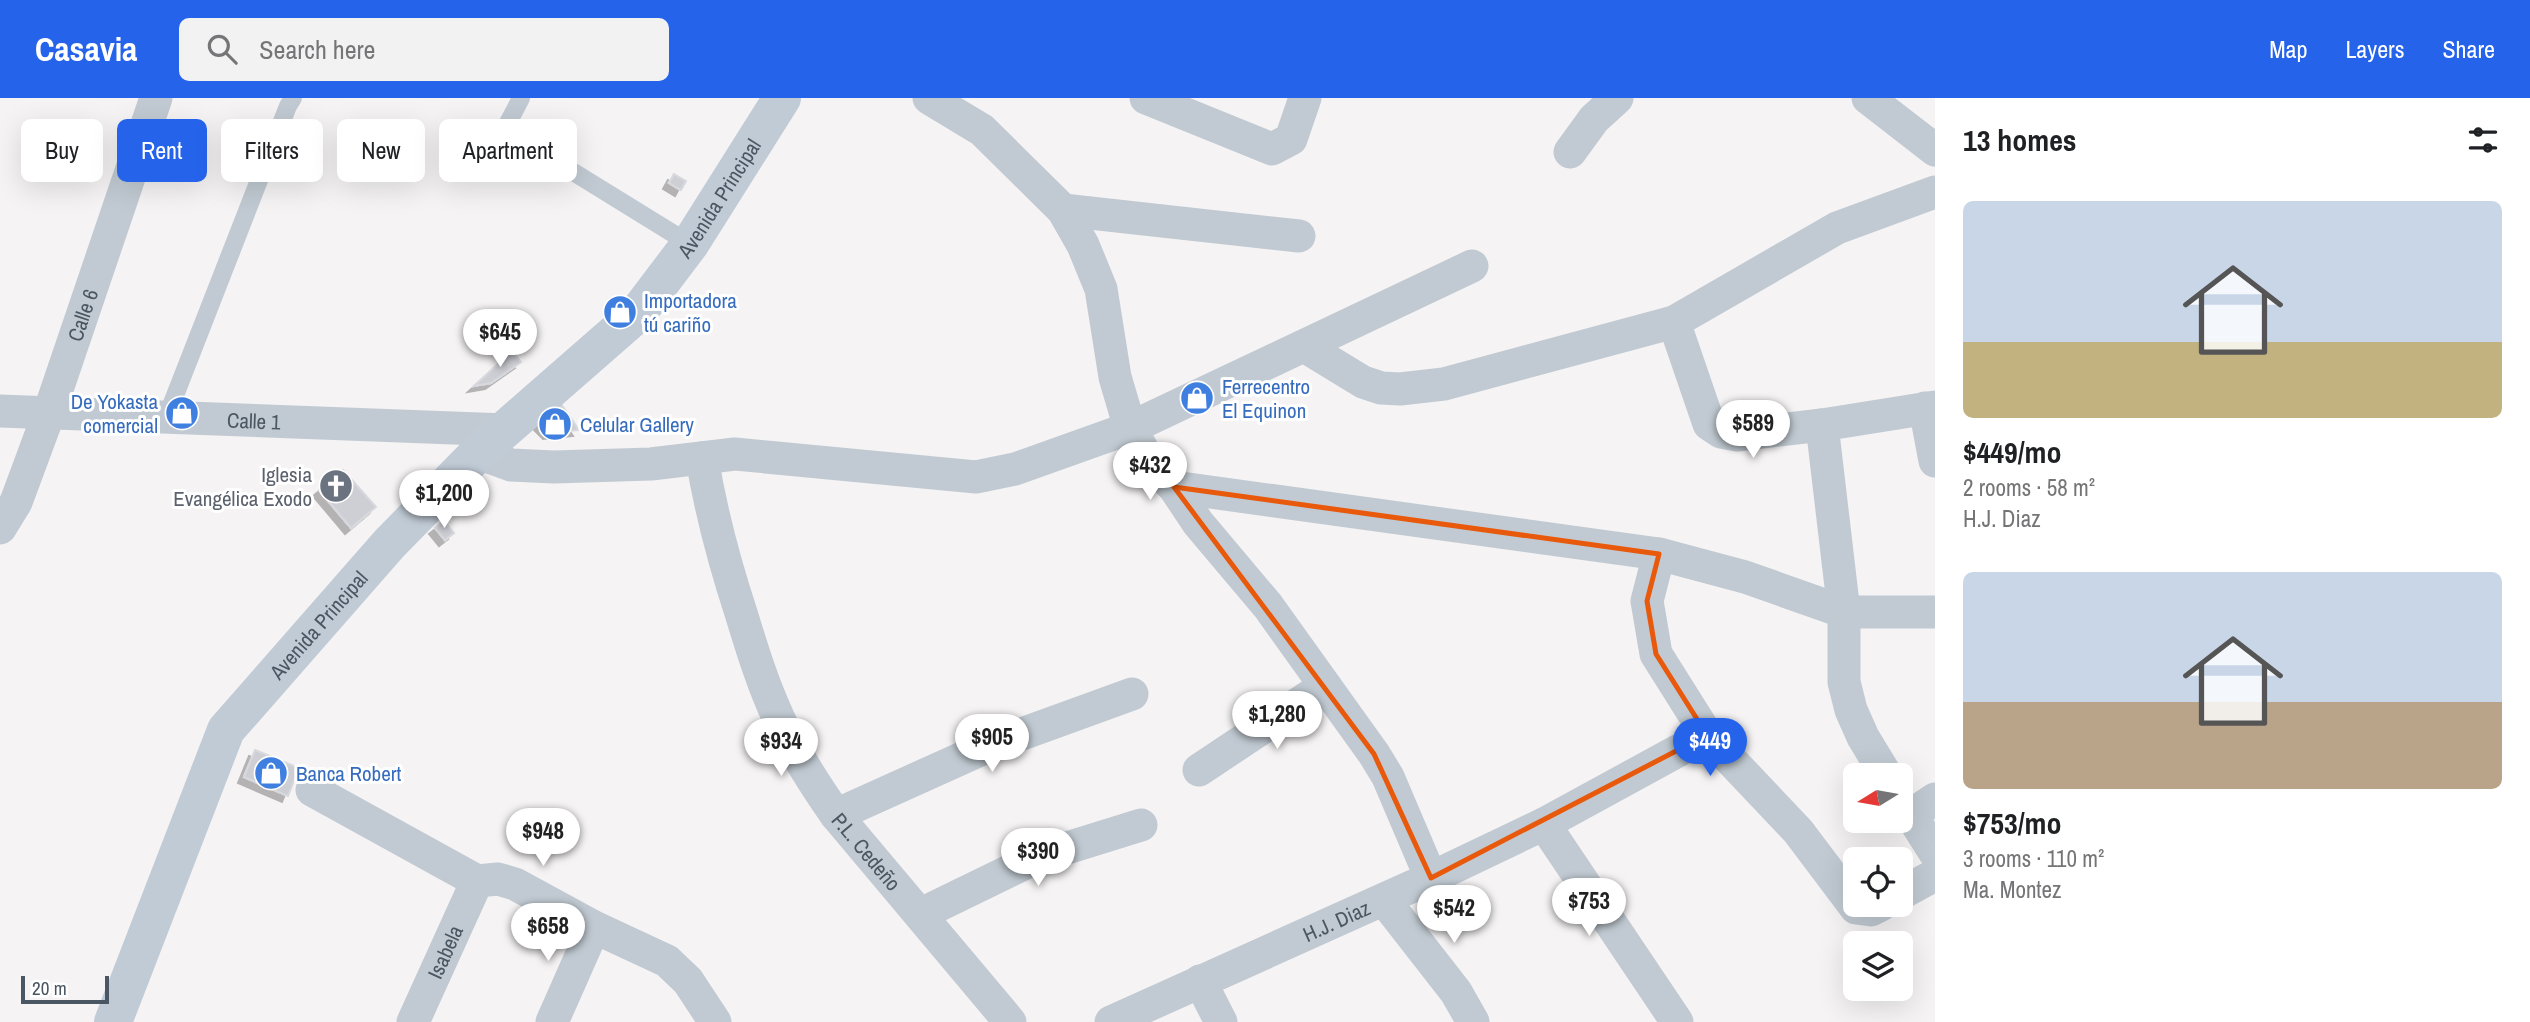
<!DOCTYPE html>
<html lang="en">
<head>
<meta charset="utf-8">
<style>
	body { margin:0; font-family:"Archivo Narrow",sans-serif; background:#f2f2f2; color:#202124; height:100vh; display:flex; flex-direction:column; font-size:26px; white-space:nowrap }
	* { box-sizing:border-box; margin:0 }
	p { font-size:23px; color:#757577 }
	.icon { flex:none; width:38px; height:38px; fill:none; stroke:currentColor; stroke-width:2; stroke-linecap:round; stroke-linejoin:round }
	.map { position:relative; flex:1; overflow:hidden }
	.drawer { display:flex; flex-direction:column; background:#fff; width:595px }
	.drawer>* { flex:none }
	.hud { position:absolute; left:21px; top:21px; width:665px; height:63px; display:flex; gap:14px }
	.needle { width:46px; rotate:259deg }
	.fabs { position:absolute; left:1843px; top:665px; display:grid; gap:14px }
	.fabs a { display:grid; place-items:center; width:70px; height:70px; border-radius:10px; background:#fff; box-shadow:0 7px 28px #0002; font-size:35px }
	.scale { position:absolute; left:21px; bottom:18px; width:88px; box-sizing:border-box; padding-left:7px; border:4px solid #4a5661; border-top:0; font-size:19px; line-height:24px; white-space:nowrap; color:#4a5661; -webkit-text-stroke:5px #fff; paint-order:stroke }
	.price { position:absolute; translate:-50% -60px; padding:0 16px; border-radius:24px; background:#fff; color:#222; font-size:23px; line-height:46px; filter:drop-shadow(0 2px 4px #0008) }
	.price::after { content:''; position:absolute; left:50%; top:42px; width:21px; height:16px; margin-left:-10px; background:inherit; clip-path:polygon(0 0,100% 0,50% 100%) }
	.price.current { background:#2563eb; color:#fff }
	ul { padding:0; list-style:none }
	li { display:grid; align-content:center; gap:14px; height:371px; padding:0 28px }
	li span { display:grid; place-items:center; height:217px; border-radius:10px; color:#555 }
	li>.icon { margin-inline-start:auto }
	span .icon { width:126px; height:126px; fill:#fffc; stroke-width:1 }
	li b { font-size:30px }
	h2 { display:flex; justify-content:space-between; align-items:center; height:84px; padding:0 28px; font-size:30px }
	.chip { padding:0 24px; border-radius:10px; background:#fff; box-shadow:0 7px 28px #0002; font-size:24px; line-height:63px }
	.chip.current { background:#2563eb; color:#fff }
	header { display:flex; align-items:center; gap:42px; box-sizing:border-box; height:98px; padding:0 35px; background:#2563eb; color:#fff }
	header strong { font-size:33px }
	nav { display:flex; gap:38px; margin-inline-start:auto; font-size:24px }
	.search { width:490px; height:63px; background:#f2f2f2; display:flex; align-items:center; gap:18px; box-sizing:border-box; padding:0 24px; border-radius:10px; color:#757577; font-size:26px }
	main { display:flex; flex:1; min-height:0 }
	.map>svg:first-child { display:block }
</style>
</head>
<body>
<header>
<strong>Casavia</strong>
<div class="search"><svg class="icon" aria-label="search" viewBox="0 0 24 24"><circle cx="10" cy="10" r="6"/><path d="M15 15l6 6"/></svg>Search here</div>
<nav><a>Map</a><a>Layers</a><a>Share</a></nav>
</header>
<main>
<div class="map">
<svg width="1935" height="924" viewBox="0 0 1935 924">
	<defs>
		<filter id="shadow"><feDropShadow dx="-6" dy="6" stdDeviation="0" flood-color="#0004"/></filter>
	</defs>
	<rect width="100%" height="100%" fill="#f5f3f3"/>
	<path fill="#cdcfd5" stroke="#d7d9de" stroke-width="2" filter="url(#shadow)" d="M674 76 686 83 681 92 669 85Z
		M512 253 521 264 491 285 474 288Z
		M559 303 579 332 549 335 540 326Z
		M343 372 376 409 351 430 319 392Z
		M444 423 454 435 445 442 435 430Z
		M255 652 299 670 288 698 244 679Z"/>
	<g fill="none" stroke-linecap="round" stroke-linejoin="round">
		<path stroke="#c1cad2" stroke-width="18" d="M521 0 508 25 510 35 690 146
			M167 318 288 8 293 0"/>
		<g stroke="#c1cad2" stroke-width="33">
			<path d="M929 0 982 32 1063 112 1083 147 1101 191 1115 279 1130 330 1151 366 1174 389 1198 425 1268 508 1374 656 1388 679 1431 780"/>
			<path d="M1146 0 1272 51 1291 41 1305 0"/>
			<path d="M1868 0 1935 52"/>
			<path d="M1570 54 1594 21 1617 0"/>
			<path d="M1063 112 1299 138"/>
			<path d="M1674 224 1709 326 1721 334 1737 337 1822 327 1935 309"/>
			<path d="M1304 248 1363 284 1381 290 1400 291 1444 286 1674 224 1837 130 1935 94"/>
			<path d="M1925 310 1935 363"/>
			<path id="s1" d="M0 313 506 332"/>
			<path d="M1822 327 1844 514V584L1851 612 1863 639 1886 677"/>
			<path d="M478 355 511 367 554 369 651 366 735 356 976 379 1015 371 1130 330 1472 168"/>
			<path id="s2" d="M702 360C711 415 724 463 741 515 752 551 763 587 779 621 794 655 815 687 836 717L1010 924"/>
			<path d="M1174 389 1659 456 1745 479 1844 514H1935"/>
			<path id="s3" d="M0 430 16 404 49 315 156 0"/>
			<path d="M1659 456 1647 503 1656 556 1707 637 1798 733 1856 810 1871 812 1881 807"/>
			<path d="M1199 672 1325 588"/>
			<path d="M312 692 477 783 498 781 515 786 594 829 667 863 688 883 715 924"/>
			<path d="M1935 701 1911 717 1935 755"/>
			<path d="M836 717 989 648 1132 596"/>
			<path d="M1544 726 1677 924"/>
			<path d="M1900 796 1935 777"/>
			<path d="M1385 803 1456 894 1473 924"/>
			<path d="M921 816 1038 759 1141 727"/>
			<path d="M1200 883 1221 924"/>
			<path id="s4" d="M413 924 477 783"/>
			<path d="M552 924 594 829"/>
			<path id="s5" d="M1111 924 1431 780 1544 726 1707 637"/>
		</g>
		<path stroke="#c1cbd6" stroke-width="38" id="s6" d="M113 924 226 632 389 446 478 355 637 216 690 146 782 0"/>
	</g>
	<path fill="none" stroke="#e8590c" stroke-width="5" stroke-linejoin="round" d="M1174 389 1659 456 1647 503 1656 556 1707 637 1431 780 1374 656Z"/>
	<defs>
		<g id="shop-disc" transform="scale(1.75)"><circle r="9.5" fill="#3f7fe0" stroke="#fff"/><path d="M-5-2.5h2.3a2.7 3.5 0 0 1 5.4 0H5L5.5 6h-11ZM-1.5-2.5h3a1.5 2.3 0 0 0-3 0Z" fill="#fff"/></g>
		<g id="church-disc" transform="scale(1.75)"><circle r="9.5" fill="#6b7280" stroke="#fff"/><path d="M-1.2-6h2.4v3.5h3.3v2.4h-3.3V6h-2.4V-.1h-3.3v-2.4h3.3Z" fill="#fff"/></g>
	</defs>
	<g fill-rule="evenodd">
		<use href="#shop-disc" x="620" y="214"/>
		<use href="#shop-disc" x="1197" y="300"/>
		<use href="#shop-disc" x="182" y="315"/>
		<use href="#shop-disc" x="555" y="326"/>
		<use href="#church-disc" x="336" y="388"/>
		<use href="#shop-disc" x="271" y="675"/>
	</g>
	<g text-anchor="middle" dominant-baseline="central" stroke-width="6" stroke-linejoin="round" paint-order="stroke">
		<g font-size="21" fill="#4a5661" stroke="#fff">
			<text stroke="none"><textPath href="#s6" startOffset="1041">Avenida Principal</textPath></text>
			<text stroke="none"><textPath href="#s3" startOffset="229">Calle 6</textPath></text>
			<text stroke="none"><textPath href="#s1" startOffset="254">Calle 1</textPath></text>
			<text stroke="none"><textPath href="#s6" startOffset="453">Avenida Principal</textPath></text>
			<text stroke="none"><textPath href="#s2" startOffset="432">P.L. Cedeño</textPath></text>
			<text stroke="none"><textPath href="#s5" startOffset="247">H.J. Diaz</textPath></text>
			<text stroke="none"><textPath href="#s4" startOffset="77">Isabela</textPath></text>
		</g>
		<g font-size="21" fill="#366cbe" stroke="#fff" text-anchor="start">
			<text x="644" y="202">Importadora<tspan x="644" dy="24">tú cariño</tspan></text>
			<text x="1222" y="288">Ferrecentro<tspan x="1222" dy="24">El Equinon</tspan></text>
			<text x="158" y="303" text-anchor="end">De Yokasta<tspan x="158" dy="24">comercial</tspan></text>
			<text x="580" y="326">Celular Gallery</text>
			<text x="296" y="675">Banca Robert</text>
		</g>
		<g font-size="21" fill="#5b616d" stroke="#fff" text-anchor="end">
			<text x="312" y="376">Iglesia<tspan x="312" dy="24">Evangélica Exodo</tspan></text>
		</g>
	</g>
</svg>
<div class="fabs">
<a><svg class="needle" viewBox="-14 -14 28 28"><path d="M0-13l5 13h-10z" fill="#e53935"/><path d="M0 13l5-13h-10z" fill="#757577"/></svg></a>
<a><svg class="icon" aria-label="locate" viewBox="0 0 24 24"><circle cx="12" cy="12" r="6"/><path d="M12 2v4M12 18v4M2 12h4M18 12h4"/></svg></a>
<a><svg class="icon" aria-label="layers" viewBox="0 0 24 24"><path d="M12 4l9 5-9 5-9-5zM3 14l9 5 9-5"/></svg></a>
</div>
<div class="scale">20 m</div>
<b class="price" style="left:500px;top:271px">$645</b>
<b class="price" style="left:1753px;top:362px">$589</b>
<b class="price" style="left:1150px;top:404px">$432</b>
<b class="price" style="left:444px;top:432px">$1,200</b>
<b class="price" style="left:1277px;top:653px">$1,280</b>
<b class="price" style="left:992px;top:676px">$905</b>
<b class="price" style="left:781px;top:680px">$934</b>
<b class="price current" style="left:1710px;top:680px">$449</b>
<b class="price" style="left:543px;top:770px">$948</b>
<b class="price" style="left:1038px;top:790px">$390</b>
<b class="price" style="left:1589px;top:840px">$753</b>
<b class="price" style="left:1454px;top:847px">$542</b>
<b class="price" style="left:548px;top:865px">$658</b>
<div class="hud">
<a class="chip">Buy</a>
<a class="chip current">Rent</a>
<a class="chip">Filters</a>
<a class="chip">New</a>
<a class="chip">Apartment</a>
</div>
</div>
<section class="drawer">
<h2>13 homes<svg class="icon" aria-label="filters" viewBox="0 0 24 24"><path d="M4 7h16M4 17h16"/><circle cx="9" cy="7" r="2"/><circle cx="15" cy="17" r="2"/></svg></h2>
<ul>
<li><span style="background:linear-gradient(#c9d6e8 65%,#c2b280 0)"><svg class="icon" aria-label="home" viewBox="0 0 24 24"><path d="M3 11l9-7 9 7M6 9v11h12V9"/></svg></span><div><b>$449/mo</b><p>2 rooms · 58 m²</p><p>H.J. Diaz</p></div></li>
<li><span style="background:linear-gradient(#c9d6e8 60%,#b9a48a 0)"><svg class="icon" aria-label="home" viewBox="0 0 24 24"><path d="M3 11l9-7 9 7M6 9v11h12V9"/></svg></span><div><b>$753/mo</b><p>3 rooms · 110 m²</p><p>Ma. Montez</p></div></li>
</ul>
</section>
</main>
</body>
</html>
